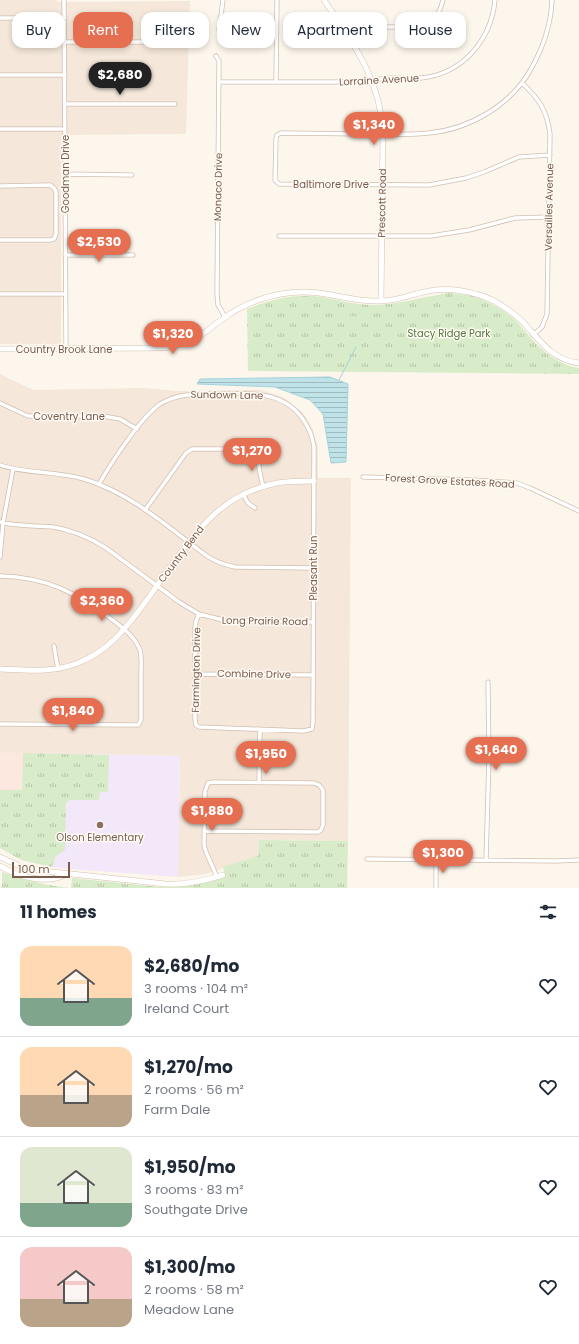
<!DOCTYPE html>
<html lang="en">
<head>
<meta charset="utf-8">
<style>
	body { margin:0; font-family:Poppins,sans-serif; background:#f6f6f7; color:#1f2937; height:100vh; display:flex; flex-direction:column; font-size:15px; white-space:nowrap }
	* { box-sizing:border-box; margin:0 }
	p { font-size:13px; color:#747a83 }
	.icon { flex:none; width:22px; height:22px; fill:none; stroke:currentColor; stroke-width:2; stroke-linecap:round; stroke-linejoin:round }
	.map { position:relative; height:888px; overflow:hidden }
	.sheet { display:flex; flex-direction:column; background:#fff; flex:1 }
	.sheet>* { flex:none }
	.hud { position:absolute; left:12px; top:12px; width:555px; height:36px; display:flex; gap:8px }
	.scale { position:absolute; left:12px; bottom:10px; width:58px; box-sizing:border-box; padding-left:4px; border:2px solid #7a5c4d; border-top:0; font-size:11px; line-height:14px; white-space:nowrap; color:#7a5c4d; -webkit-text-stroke:3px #fffaf3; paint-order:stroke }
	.price { position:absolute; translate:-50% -34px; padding:0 9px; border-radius:14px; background:#e76f51; color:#fff; font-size:13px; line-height:26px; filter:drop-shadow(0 1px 2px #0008) }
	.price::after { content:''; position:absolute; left:50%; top:24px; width:12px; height:9px; margin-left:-6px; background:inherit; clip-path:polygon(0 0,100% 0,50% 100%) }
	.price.active { background:#222; color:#fff }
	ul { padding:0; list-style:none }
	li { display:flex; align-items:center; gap:12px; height:100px; padding:0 20px }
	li+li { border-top:1px solid #e0e1e3 }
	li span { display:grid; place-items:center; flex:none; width:112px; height:80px; border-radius:12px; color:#555 }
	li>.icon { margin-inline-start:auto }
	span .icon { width:48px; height:48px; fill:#fffc; stroke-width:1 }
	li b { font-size:17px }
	h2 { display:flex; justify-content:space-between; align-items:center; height:48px; padding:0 20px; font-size:17px }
	.chip { padding:0 14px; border-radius:12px; background:#fff; box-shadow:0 2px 6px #0003; font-size:14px; line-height:36px }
	.chip.active { background:#e76f51; color:#fff }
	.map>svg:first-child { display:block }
</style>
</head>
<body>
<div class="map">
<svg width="579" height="888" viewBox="0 0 579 888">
	<defs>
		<pattern id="grass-tufts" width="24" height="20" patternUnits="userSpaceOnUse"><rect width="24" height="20" fill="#d8ecc9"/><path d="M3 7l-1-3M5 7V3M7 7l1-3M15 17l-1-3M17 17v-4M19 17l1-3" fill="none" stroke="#b4c2a5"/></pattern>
		<pattern id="water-rules" width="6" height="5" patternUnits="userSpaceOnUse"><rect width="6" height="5" fill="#bfe3e8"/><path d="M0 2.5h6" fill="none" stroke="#a0bbbe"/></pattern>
	</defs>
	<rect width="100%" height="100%" fill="#fdf6ec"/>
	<path fill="#f5e8da" d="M0 0H57V2L190 1 186 134 61 135V344H0Z
		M0 374 33 390 144 388 177 391 261 390 283 397 303 413 313 429 318 448V478H351L348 841 259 840 258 856 206 874 178 877 180 756 0 753Z"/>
	<path fill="#fde8e0" d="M0 753H23L22 790H0Z"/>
	<path fill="#f3e8fa" d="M23 753 180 756 178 877 56 868 21 860Z"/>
	<path fill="url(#grass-tufts)" d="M449 293C457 294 466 294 473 296 487 301 501 308 512 317 519 323 524 330 530 337 543 352 559 365 579 368V374L248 371 247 309C271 299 296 293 322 297 339 300 356 305 373 305 399 305 424 296 449 293Z
		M23 753 109 755 108 792H100L99 800H70L66 803 65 850 56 856 52 867 21 860 0 848V790H22Z
		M259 840 348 841 347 888H0L2 887V872C25 880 47 886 71 888L72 878 160 887 190 885 225 876 223 867 258 856Z"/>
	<path fill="#d8ecc9" d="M346 315 359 317 361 318V324H342L343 317Z"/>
	<path fill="url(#water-rules)" stroke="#a5d3da" d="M330 377 348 384 346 462 331 463 323 414 310 400 275 387 197 384 200 379Z"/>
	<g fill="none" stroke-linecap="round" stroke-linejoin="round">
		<path stroke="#a5d3da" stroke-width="1" d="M339 380 356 347"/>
		<g stroke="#d1beb0" stroke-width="5">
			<path id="street" d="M64 0 66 348
				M0 18H65
				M366 22 372 27H420C433 22 440 14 443 0
				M219 30 223 0
				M65 42H165L173 37
				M216 56 219 61 217 293 218 305 225 317
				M0 75H65
				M219 82H368C372 81 376 79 380 79 393 76 407 80 421 78 462 74 491 41 495 0
				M276 82 277 0
				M522 83C539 99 547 110 550 134L547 314 542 327 533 335
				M65 104H175
				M0 129H65
				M550 155 519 157 484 172 466 178 429 185 279 184 275 180 276 139 277 135 281 133C312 133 343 134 375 134 393 134 411 135 429 133 470 129 511 105 531 69 543 48 551 24 552 0
				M65 174 132 175
				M0 186 50 185 54 188 56 192V234L54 239 50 240H0
				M279 236H431L469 230 515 218 549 217
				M65 255H133
				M0 294H65
				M0 403 28 416H103L120 419 137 429
				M0 465C27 474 56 471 84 479 131 493 169 528 207 556 216 562 225 565 235 567L313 568
				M363 477 474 480 517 483 530 488 579 511
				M99 484C111 463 141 417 160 404 178 393 197 394 217 394 253 393 291 390 309 430 312 435 313 442 314 447L313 722 312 729 304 731 199 727 196 725 195 719V628L196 621 199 614
				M243 494 248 503 255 508
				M145 510 186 453 192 449H255L259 454V468L263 487
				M0 522C18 527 35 525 53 527 73 530 90 538 106 548L179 602 199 614 223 620 313 622
				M0 557 3 523 13 469
				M0 576C48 577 76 593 114 621 124 629 135 637 140 650 142 658 141 667 141 674 141 690 141 705 141 720L138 725 0 724
				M54 646 58 669
				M195 674 313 675
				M259 782 260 730
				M204 831 318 832 321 830 323 825V790L319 785 314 783 214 782 208 783 205 791 204 845 206 852 217 877
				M367 859 556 861 579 860
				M486 860 489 758 488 682
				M436 888V860"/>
		</g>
		<g stroke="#d6c0b0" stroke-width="6">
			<path id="secondary" d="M324 0C353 43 381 80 383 134L381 301
				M156 346 182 341
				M0 349 164 348C177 346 192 340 204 333 210 329 216 323 223 319 234 310 247 304 261 299 282 292 304 290 326 294 344 297 362 302 380 301 393 301 404 297 416 294 435 288 456 288 476 294 492 298 507 308 520 319 539 338 549 359 579 363
				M0 669C26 670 53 673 78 663 106 652 123 632 141 608 153 592 164 575 176 559 205 520 228 493 277 483 289 481 302 481 314 481
				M0 857 22 867 43 871 166 884C186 885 204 881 223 875
				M0 866C19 877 46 885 67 874"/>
		</g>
		<use href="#street" stroke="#fff" stroke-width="3.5"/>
		<use href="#secondary" stroke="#fff" stroke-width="5"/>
	</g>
	<circle fill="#8d6e63" stroke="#fffaf3" stroke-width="1.5" cx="100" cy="825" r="4"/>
	<g text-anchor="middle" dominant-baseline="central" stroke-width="3" stroke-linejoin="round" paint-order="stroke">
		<g font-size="10" fill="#7a5c4d" stroke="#fffaf3">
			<text transform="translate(379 80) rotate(-3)">Lorraine Avenue</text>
			<text transform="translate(65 174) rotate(-90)">Goodman Drive</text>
			<text x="331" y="184">Baltimore Drive</text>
			<text transform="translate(218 187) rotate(-89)">Monaco Drive</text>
			<text transform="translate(382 203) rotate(-89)">Prescott Road</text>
			<text transform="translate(549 207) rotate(-89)">Versailles Avenue</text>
			<text x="64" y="349">Country Brook Lane</text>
			<text transform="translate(227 395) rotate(1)">Sundown Lane</text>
			<text x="69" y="416">Coventry Lane</text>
			<text transform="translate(450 481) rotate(3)">Forest Grove Estates Road</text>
			<text transform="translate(181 554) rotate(-53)">Country Bend</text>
			<text transform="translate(313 568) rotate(-90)">Pleasant Run</text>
			<text transform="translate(265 621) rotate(1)">Long Prairie Road</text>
			<text transform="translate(196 670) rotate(-89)">Farmington Drive</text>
			<text transform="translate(254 674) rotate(1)">Combine Drive</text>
		</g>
		<g font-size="10" fill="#537a41" stroke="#fffaf3">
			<text x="449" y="333">Stacy Ridge Park</text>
		</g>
		<g font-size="10" fill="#785e54" stroke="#fffaf3">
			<text x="100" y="837">Olson Elementary</text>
		</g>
	</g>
</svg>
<div class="scale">100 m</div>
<b class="price active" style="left:120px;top:96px">$2,680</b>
<b class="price" style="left:374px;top:146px">$1,340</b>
<b class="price" style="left:99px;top:263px">$2,530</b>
<b class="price" style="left:173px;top:355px">$1,320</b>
<b class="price" style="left:252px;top:472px">$1,270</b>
<b class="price" style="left:102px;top:622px">$2,360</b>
<b class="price" style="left:73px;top:732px">$1,840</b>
<b class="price" style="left:496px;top:771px">$1,640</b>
<b class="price" style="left:266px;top:775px">$1,950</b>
<b class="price" style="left:212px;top:832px">$1,880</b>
<b class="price" style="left:443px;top:874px">$1,300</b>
<div class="hud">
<a class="chip">Buy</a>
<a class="chip active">Rent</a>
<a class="chip">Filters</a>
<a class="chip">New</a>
<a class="chip">Apartment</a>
<a class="chip">House</a>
</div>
</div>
<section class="sheet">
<h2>11 homes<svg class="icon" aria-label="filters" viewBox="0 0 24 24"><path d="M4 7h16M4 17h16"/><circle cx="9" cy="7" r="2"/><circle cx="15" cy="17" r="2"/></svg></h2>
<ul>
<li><span style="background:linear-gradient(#ffd9b3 65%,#7fa58c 0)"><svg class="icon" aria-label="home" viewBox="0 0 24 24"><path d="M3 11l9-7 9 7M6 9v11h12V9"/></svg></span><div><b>$2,680/mo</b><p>3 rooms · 104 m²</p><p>Ireland Court</p></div><svg class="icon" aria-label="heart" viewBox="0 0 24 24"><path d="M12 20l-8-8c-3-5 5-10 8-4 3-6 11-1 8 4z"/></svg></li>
<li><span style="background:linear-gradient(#ffd9b3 60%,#b9a48a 0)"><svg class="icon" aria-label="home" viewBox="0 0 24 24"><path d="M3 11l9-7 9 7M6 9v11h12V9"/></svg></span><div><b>$1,270/mo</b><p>2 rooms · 56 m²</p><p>Farm Dale</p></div><svg class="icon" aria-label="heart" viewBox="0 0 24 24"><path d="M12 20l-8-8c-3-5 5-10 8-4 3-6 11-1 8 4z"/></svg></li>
<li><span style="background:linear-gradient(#dfe7d0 70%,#7fa58c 0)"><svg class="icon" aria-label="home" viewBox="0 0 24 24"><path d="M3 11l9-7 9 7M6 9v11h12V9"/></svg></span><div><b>$1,950/mo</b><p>3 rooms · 83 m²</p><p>Southgate Drive</p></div><svg class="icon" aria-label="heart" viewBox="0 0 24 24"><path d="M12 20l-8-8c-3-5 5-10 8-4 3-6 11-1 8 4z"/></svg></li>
<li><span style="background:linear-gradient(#f6c9c9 65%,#b9a48a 0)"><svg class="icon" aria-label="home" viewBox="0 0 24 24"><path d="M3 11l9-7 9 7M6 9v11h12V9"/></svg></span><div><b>$1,300/mo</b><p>2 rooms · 58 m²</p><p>Meadow Lane</p></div><svg class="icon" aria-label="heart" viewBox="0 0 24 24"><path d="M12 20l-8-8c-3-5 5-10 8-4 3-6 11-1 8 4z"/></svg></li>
</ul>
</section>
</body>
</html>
